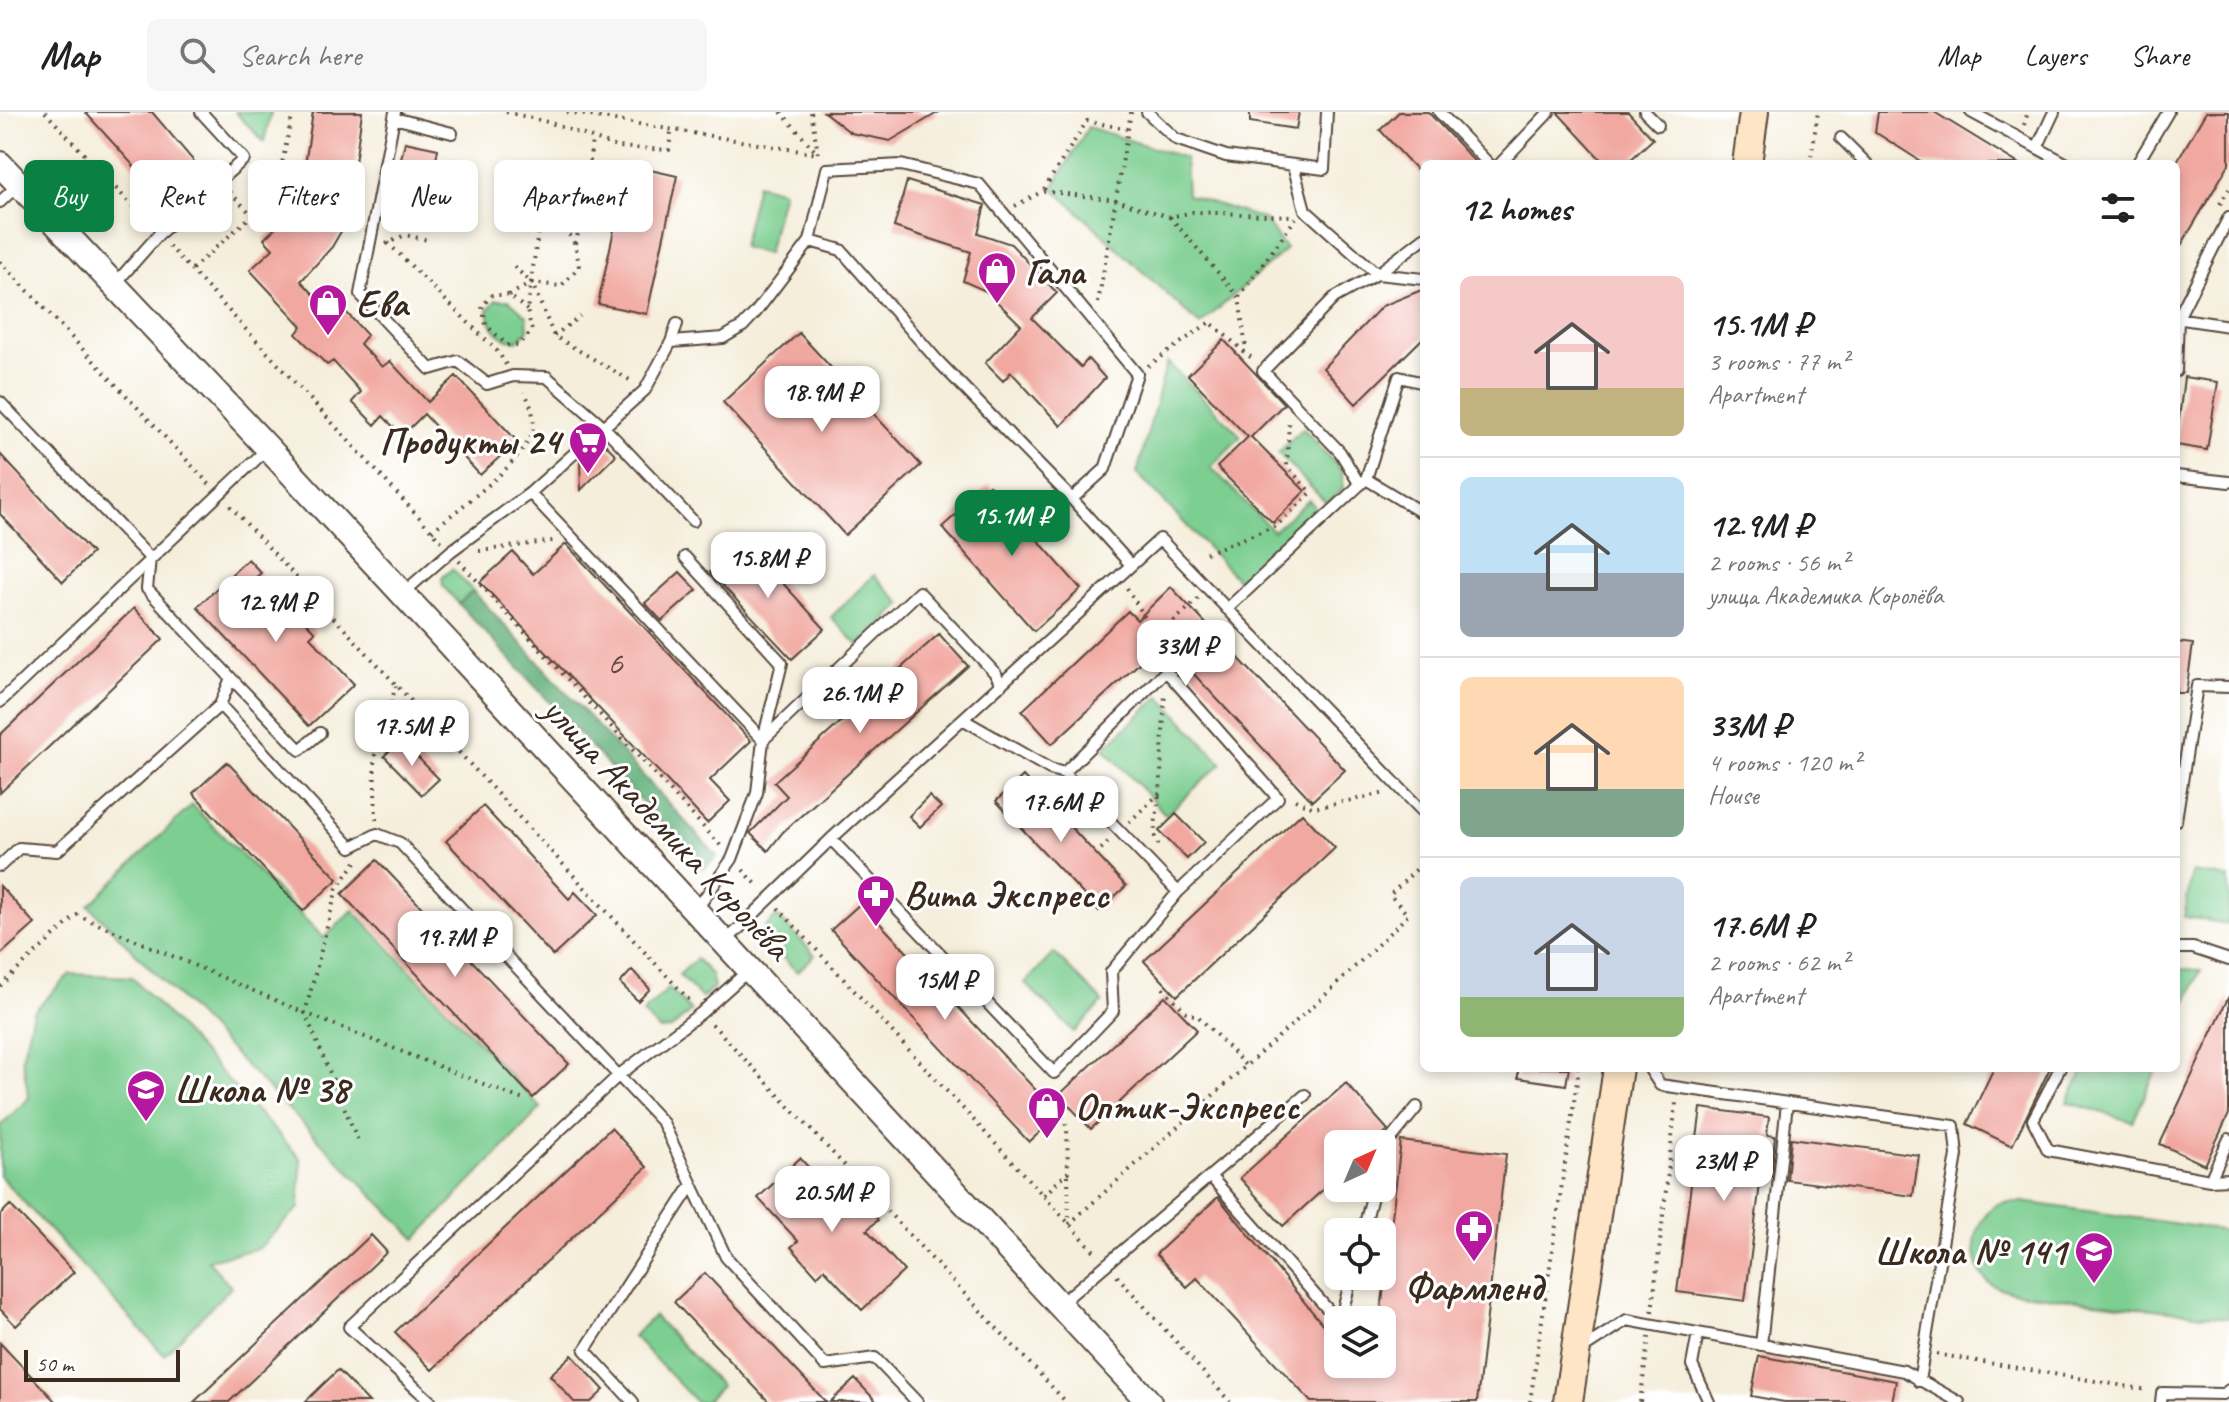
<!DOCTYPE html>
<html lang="en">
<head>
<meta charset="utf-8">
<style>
	body { margin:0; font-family:Caveat,sans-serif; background:#f6f6f6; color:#222; height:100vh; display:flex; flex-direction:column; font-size:30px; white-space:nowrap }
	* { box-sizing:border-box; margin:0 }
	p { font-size:26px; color:#767676 }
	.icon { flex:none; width:44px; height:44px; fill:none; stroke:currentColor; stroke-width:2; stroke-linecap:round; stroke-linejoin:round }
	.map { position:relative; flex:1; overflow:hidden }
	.details { position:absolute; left:1420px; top:48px; width:760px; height:912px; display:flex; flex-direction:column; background:#fff; border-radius:12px; box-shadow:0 4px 12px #0003 }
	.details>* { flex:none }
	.hud { position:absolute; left:24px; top:48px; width:760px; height:72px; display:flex; gap:16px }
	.needle { width:52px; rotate:44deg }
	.fabs { position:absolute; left:1324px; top:1018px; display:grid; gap:16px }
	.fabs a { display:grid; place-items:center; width:72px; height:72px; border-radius:12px; background:#fff; box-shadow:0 4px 12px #0003; font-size:40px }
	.scale { position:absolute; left:24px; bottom:20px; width:156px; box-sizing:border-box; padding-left:8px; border:4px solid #3b2a1e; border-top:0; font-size:22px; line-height:28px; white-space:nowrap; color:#3b2a1e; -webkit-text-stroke:6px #fff; paint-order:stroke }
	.price { position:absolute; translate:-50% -68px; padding:0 18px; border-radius:16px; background:#fff; color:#222; font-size:26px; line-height:52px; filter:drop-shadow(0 2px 4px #0008) }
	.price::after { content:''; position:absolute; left:50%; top:48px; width:24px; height:18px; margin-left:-12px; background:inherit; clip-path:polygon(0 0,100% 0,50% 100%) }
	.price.current { background:#0b8043; color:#fff }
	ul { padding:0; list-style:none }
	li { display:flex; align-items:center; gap:24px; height:200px; padding:0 40px }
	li+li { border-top:2px solid #e0e0e0 }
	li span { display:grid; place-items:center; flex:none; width:224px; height:160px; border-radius:12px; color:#555 }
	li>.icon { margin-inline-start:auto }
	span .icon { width:96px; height:96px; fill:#fffc; stroke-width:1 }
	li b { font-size:34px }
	h2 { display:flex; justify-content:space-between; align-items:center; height:96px; padding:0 40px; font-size:34px }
	.chip { padding:0 28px; border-radius:12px; background:#fff; box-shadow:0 4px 12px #0003; font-size:28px; line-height:72px }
	.chip.current { background:#0b8043; color:#fff }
	header { display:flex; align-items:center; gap:48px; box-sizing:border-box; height:112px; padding:0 40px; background:#fff; border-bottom:2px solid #e0e0e0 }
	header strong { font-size:38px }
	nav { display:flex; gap:44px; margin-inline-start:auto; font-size:28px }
	.search { width:560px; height:72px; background:#f6f6f6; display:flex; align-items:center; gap:20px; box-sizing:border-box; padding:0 28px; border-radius:12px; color:#767676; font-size:30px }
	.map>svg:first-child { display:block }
</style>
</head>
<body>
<header>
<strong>Map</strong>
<div class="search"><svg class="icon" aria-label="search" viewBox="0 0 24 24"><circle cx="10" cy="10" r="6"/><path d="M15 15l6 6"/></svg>Search here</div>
<nav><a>Map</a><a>Layers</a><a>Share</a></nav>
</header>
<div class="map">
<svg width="2229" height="1290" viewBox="0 0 2229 1290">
	<rect width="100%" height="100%" fill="#fff"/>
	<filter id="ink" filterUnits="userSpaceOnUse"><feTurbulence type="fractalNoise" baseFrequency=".0125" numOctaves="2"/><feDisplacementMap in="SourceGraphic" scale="16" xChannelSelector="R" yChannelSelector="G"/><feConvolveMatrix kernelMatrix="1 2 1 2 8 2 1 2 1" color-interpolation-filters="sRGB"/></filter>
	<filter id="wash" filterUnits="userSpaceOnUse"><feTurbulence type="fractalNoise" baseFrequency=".006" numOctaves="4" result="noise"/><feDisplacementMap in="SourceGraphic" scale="32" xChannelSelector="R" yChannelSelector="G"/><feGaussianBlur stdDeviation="1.8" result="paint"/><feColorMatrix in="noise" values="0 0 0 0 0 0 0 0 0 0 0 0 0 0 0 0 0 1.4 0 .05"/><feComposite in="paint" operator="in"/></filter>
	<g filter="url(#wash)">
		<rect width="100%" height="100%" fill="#f5eedb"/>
		<path fill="#7bce91" stroke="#5b7c58" stroke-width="2" d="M235 0H271L264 30Z
			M1088 15 1185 46 1187 83 1264 107 1286 137 1200 213 1053 76Z
			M757 72 783 79 767 142 742 135Z
			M496 188H509L527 204 528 218 518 229C499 227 490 217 488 198Z
			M1167 250 1241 324 1211 355 1273 419 1309 388 1319 399 1241 471 1137 361Z
			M1303 316 1342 360 1343 377 1327 392 1278 341Z
			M452 457 473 479 459 492 443 474 442 466Z
			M874 463 902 492 859 534 831 505Z
			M1160 584 1222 651 1166 703 1104 636Z
			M192 693 324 826 353 798 541 996 416 1127 89 794Z
			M2192 760 2229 766V812L2184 805Z
			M777 804 815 843 797 860 765 827V816Z
			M1054 841 1103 890 1074 920 1025 871Z
			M696 847 711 862 714 875 702 886 679 863Z
			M2176 857 2201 858 2176 914Z
			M70 862 132 865 301 1047 299 1096 259 1136 208 1148 231 1175 164 1243 0 1064V1014L29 986 22 946 33 900Z
			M669 876 691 899 671 917 659 918 643 901Z
			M2085 956H2157L2133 1010 2067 990Z
			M2023 1090 2229 1119V1206L2011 1180C2004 1177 1993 1175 1988 1170 1967 1150 1972 1106 1998 1092 2004 1089 2016 1090 2023 1090Z
			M654 1204 721 1274 705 1290H696L633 1224Z"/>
		<path fill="#64b17b" stroke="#506e4c" stroke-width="2" d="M473 479 717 744 704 757 459 492Z"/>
		<g id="blocks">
			<path fill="#f1a8a0" d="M85 0H152L197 53 160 83Z
				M313 0H362L347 109 332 135 301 169 327 196 335 188 367 223 360 232 382 255 390 249 428 290 456 264 517 329 480 363 424 302 402 324 383 304 375 313 352 290 361 280 333 249 327 253 296 222 302 214 250 158 273 137 264 127 299 93Z
				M824 0H939L890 29 851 21Z
				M1250 0H1299L1296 17 1250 10Z
				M1399 0H1428L1477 52H1424V66L1380 18Z
				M1557 0H1628L1653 27 1626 52H1605Z
				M1878 0H1934L2019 52H1925L1875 20Z
				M2206 0H2229V52L2176 142V51Z
				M405 30 438 37 434 59 400 51Z
				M628 53 677 64 647 202 598 192Z
				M907 69 985 93 978 121 1011 132 1057 181 1032 206 1081 255 1088 247 1105 266 1061 314 1011 260 1003 269 985 251 1021 213 986 179 963 169 971 140 894 115Z
				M1424 177V225L1356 292 1323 256 1382 194Z
				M799 221 921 353 845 423 723 290Z
				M1224 228 1284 292 1251 325 1305 379 1273 411 1217 355 1248 325 1188 263Z
				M2184 265 2218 270 2207 338 2176 333Z
				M601 328 616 343 581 378 580 348Z
				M0 342 92 441 63 470 0 402Z
				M989 373 1081 477 1034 519 942 415Z
				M744 429 825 517 792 547 710 460Z
				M566 432 751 629 710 668 730 689 707 711 480 470 513 440 533 462Z
				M248 447 261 461 254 467 291 506 297 501 315 520 310 525 354 572 309 614 197 495Z
				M680 460 697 478 662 509 645 491Z
				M1171 475 1345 658 1312 689 1163 529 1052 632 1022 599 1128 499 1137 508Z
				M134 496 163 527 0 681V623Z
				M939 522 968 554 783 720 768 739 750 721 787 684 774 670Z
				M2176 530 2193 532 2186 581H2176Z
				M401 628 439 667 422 683 384 644Z
				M227 650 338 767 303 799 193 681Z
				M1023 664 1126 774 1099 799 996 689Z
				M929 684 941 695 920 715 909 704Z
				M483 694 569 787 575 780 597 803 553 844 446 729Z
				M1302 701 1335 736 1177 884 1144 849Z
				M1176 702 1204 730 1187 747 1159 719Z
				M377 748 569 952 533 986 342 782Z
				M0 774 35 812 0 843Z
				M861 791 1059 1003 1029 1030 831 818Z
				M632 858 650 877 638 889 620 871Z
				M1165 884 1197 918 1091 1017 1059 983Z
				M2229 884V1002L2205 1053 2160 1032Z
				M1518 956H1569L1566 973 1518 966Z
				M1994 956H2050L2012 1034 1967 1012Z
				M1346 971 1388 1018 1373 1032H1338V1064L1283 1114 1240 1066Z
				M1701 996 1769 1005 1767 1023 1775 1024 1771 1065 1761 1064 1745 1189 1677 1180Z
				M611 1016 647 1055 432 1258 395 1220Z
				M1791 1026 1919 1043 1913 1084 1787 1068Z
				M1401 1029 1506 1042 1477 1290H1311L1197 1166 1187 1175 1156 1142 1218 1085 1338 1231V1252H1382L1380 1208Z
				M800 1046 840 1090 852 1079 878 1108 867 1118 904 1159 862 1198 824 1157 817 1164 791 1135 798 1129 758 1086Z
				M10 1093 74 1160 16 1214 0 1197V1103Z
				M371 1123 387 1140 229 1290H194Z
				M705 1161 826 1290H769L674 1190Z
				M0 1231 56 1290H0Z
				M572 1243 604 1278 591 1290H574L550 1263Z
				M1759 1244 1896 1269 1892 1290H1784L1751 1284Z
				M338 1258 369 1290H305Z
				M855 1267 877 1290H830Z"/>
		</g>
	</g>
	<g filter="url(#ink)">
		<use href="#blocks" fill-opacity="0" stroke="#57473a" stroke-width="2"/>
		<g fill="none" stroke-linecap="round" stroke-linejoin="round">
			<g stroke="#57473a" stroke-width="14">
				<path id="service" d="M395 0 360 182 430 257 458 249 487 272 513 264 547 265 602 313 693 409
					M1147 0 1176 27 1226 44 1324 57 1327 0
					M1439 0 1489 52
					M1645 0 1658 13
					M1971 0 2067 52
					M394 6 452 21
					M1841 26 1867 52
					M2037 36 2054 0
					M1500 52 1549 0
					M2137 52 2168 0
					M1293 53 1305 98 1377 162 1424 167
					M0 90 19 72
					M810 129 841 138 937 248 1072 387 1131 453
					M115 172 159 122 244 47 201 0
					M2176 206 2229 214
					M671 230 677 212
					M2176 259 2178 206 2229 105
					M0 290 150 446 147 477 231 566 220 593 351 735 377 722 400 731 663 1011 726 1145 825 1253 875 1246 917 1290
					M2176 364 2229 370
					M1366 367 1424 402
					M1360 373 1340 340 1263 259 1334 186 1377 162 1424 126
					M530 381 763 628 919 480 996 562 1001 573
					M685 445 782 551 763 628 757 681 732 747 696 798
					M402 482 451 439 530 381 645 278 671 230 723 226 743 214 756 200 810 129 827 57 901 53 979 72 1137 262 1105 357 1072 387
					M1227 497 1366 367 1399 265 1424 271
					M231 566 300 638 320 621
					M0 590 268 336
					M1064 661 1166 559 1278 686 1178 780
					M2176 708 2197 574 2229 575
					M831 727 1054 961 1113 899 1111 860 1178 780 1064 661 1050 657 964 608
					M0 754 19 736 57 739 220 593
					M725 830 831 727 1160 427 1424 701
					M2176 836H2193L2229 848
					M1649 956 1660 973 1954 1014 1957 1043 1919 1269
					M2060 956 2033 1008 2048 1038 2210 1068 2229 1027
					M1382 1048 1387 1032 1417 995
					M1211 1065 1338 1209
					M2210 1068 2229 1067
					M1363 1120 1374 1076
					M1060 1192 1305 983
					M1340 1208 1352 1164
					M1698 1221 1692 1253 1709 1290
					M1761 1233 1787 991
					M1579 1239 1627 1208 1904 1259 1959 1290
					M431 1290 349 1215 619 963 701 901 749 858
					M633 1290 585 1238 691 1074
					M2161 1290 2162 1281 2223 1282 2229 1278"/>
			</g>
			<g stroke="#57473a" stroke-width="28">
				<path id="tertiary" d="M0 52 268 336 1149 1290"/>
			</g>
			<g stroke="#57473a" stroke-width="32">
				<path id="secondary" d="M1747 52 1754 0
					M1568 1290 1618 956"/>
			</g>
			<path stroke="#57473a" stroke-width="4" stroke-dasharray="2 6" stroke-linecap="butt" d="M45 0 150 113
				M506 0 548 10 617 35 669 38 671 19
				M567 0 818 42
				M781 0 816 40
				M811 0 818 41
				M2024 13 2028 0
				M1810 52 1818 0
				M1044 77 1087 9 1127 17
				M230 80 252 103
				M2220 92 2229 77
				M1015 94 1043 79 1116 88 1170 105 1193 100 1291 104
				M528 96C554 90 570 73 589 55L592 27
				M1170 105 1239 185 1246 237
				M542 106C571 121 575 122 579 155L561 174 532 171 554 224 633 270
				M388 131 499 241 506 253
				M386 132 405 123 428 128
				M576 132 589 58
				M169 134 442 430
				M0 149 210 373
				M192 157 267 90 279 65 293 0
				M509 183 532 171 514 155
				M1239 185 1296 106
				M1098 191 1131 0
				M527 198 509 183H492L482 194 486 213 507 233H519L532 219 527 198 542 92
				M554 224 580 204
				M1148 254 1210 210 1255 249
				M230 394 692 891
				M432 419C461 394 511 360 529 328 538 314 532 292 524 280
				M479 439 553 429
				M1206 441 1276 414 1311 381 1287 354 1289 307
				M459 449 721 734
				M1127 476 1157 525 1199 486
				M1157 525 1167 543
				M1159 684 1154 722 1160 737
				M1295 688 1314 696 1386 681
				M376 708 374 646 396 574
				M1129 710 1160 681 1165 580
				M1101 737 1108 730
				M356 750 337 776 305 901 359 1031
				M743 758 759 775
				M778 796 1098 1143
				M0 874 77 803 305 901 526 989
				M1163 876 1188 902 1197 903 1246 954
				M712 912 1066 1290
				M1068 1063 1069 1110
				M1044 1083 1068 1060 1067 1015 1052 980
				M1069 1112 1332 877 1408 803 1390 783 1424 750
				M1117 1164 1230 1290
				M1652 1200 1676 991
				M1936 1242 2148 1278
				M1530 1290 1579 956
				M1640 1290 1649 1225"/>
			<use href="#service" stroke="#fff" stroke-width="10"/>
			<use href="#tertiary" stroke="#fff" stroke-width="24"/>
			<use href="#secondary" stroke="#fde5c5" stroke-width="28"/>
		</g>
	</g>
	<defs>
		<g id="shop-pin" transform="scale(2)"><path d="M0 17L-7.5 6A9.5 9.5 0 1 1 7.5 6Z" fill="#b5179e" stroke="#fff"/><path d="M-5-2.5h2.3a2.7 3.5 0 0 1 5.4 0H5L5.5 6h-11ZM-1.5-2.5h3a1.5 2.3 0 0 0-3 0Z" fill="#fff"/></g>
		<g id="supermarket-pin" transform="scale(2)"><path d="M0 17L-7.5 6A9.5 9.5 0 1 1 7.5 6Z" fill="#b5179e" stroke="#fff"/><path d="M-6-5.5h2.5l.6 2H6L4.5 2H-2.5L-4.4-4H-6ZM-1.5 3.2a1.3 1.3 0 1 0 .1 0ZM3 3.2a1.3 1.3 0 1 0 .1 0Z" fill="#fff"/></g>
		<g id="pharmacy-pin" transform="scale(2)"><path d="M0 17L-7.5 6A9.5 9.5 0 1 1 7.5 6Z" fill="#b5179e" stroke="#fff"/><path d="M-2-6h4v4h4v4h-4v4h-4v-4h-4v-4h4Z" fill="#fff"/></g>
		<g id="school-pin" transform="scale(2)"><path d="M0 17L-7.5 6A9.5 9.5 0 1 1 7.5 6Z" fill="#b5179e" stroke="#fff"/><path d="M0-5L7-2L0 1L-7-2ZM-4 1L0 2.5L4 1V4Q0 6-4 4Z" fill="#fff"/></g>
	</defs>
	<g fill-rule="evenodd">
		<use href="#shop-pin" x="997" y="159"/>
		<use href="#shop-pin" x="328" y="191"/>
		<use href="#supermarket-pin" x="588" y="329"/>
		<use href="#pharmacy-pin" x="876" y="782"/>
		<use href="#school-pin" x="146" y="977"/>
		<use href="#shop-pin" x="1047" y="994"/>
		<use href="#pharmacy-pin" x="1474" y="1117"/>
		<use href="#school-pin" x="2094" y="1139"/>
	</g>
	<g text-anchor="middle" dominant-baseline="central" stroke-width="6" stroke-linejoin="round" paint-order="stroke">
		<g font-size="34" fill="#684a3e">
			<text x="615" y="550">6</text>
		</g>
		<g font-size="38" font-weight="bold" fill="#3b2a1e" stroke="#fff" text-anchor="start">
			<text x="1025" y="159">Гала</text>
			<text x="356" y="191">Ева</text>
			<text x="560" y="329" text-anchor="end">Продукты 24</text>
			<text x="904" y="782">Вита Экспресс</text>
			<text x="174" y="977">Школа № 38</text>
			<text x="1075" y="994">Оптик-Экспресс</text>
			<text x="2066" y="1139" text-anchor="end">Школа № 141</text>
			<text x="1474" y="1175" text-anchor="middle">Фармленд</text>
		</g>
		<g font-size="38" fill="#3b2a1e" stroke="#fff">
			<text transform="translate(667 716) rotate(47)">улица Академика Королёва</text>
		</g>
	</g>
</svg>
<div class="fabs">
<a><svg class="needle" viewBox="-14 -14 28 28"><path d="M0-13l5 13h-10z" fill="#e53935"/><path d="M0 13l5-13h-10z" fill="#767676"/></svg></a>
<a><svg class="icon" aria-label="locate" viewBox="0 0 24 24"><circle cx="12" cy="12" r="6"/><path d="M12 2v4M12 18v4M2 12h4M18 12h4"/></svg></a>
<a><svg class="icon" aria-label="layers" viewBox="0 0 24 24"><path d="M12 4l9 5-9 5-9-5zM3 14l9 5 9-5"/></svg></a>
</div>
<div class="scale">50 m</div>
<b class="price" style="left:822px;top:322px">18.9M ₽</b>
<b class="price current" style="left:1012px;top:446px">15.1M ₽</b>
<b class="price" style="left:768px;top:488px">15.8M ₽</b>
<b class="price" style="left:276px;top:532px">12.9M ₽</b>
<b class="price" style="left:1186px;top:576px">33M ₽</b>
<b class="price" style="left:860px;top:623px">26.1M ₽</b>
<b class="price" style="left:412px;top:656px">17.5M ₽</b>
<b class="price" style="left:1061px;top:732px">17.6M ₽</b>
<b class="price" style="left:455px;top:867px">19.7M ₽</b>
<b class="price" style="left:945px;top:910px">15M ₽</b>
<b class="price" style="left:1724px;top:1091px">23M ₽</b>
<b class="price" style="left:832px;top:1122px">20.5M ₽</b>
<div class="hud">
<a class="chip current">Buy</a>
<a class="chip">Rent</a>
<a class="chip">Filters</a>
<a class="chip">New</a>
<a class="chip">Apartment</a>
</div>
<section class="details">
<h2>12 homes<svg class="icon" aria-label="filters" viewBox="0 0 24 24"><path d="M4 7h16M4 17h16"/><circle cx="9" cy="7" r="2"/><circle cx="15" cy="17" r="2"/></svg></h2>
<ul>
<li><span style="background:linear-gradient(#f6c9c9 70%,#c2b280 0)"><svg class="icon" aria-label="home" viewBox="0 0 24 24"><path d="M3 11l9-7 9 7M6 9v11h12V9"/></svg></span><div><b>15.1M ₽</b><p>3 rooms · 77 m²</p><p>Apartment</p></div></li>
<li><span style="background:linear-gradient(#bfe0f5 60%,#9aa5b1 0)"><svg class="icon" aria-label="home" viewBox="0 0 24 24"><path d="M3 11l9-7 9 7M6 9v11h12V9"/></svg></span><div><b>12.9M ₽</b><p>2 rooms · 56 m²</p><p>улица Академика Королёва</p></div></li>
<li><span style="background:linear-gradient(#ffd9b3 70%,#7fa58c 0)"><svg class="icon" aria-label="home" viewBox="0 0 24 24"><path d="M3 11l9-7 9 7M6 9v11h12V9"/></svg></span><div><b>33M ₽</b><p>4 rooms · 120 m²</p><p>House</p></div></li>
<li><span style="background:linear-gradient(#c9d6e8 75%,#8fb573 0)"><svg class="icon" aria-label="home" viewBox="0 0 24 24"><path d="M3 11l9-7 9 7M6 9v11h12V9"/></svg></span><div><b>17.6M ₽</b><p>2 rooms · 62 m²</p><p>Apartment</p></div></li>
</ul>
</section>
</div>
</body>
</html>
